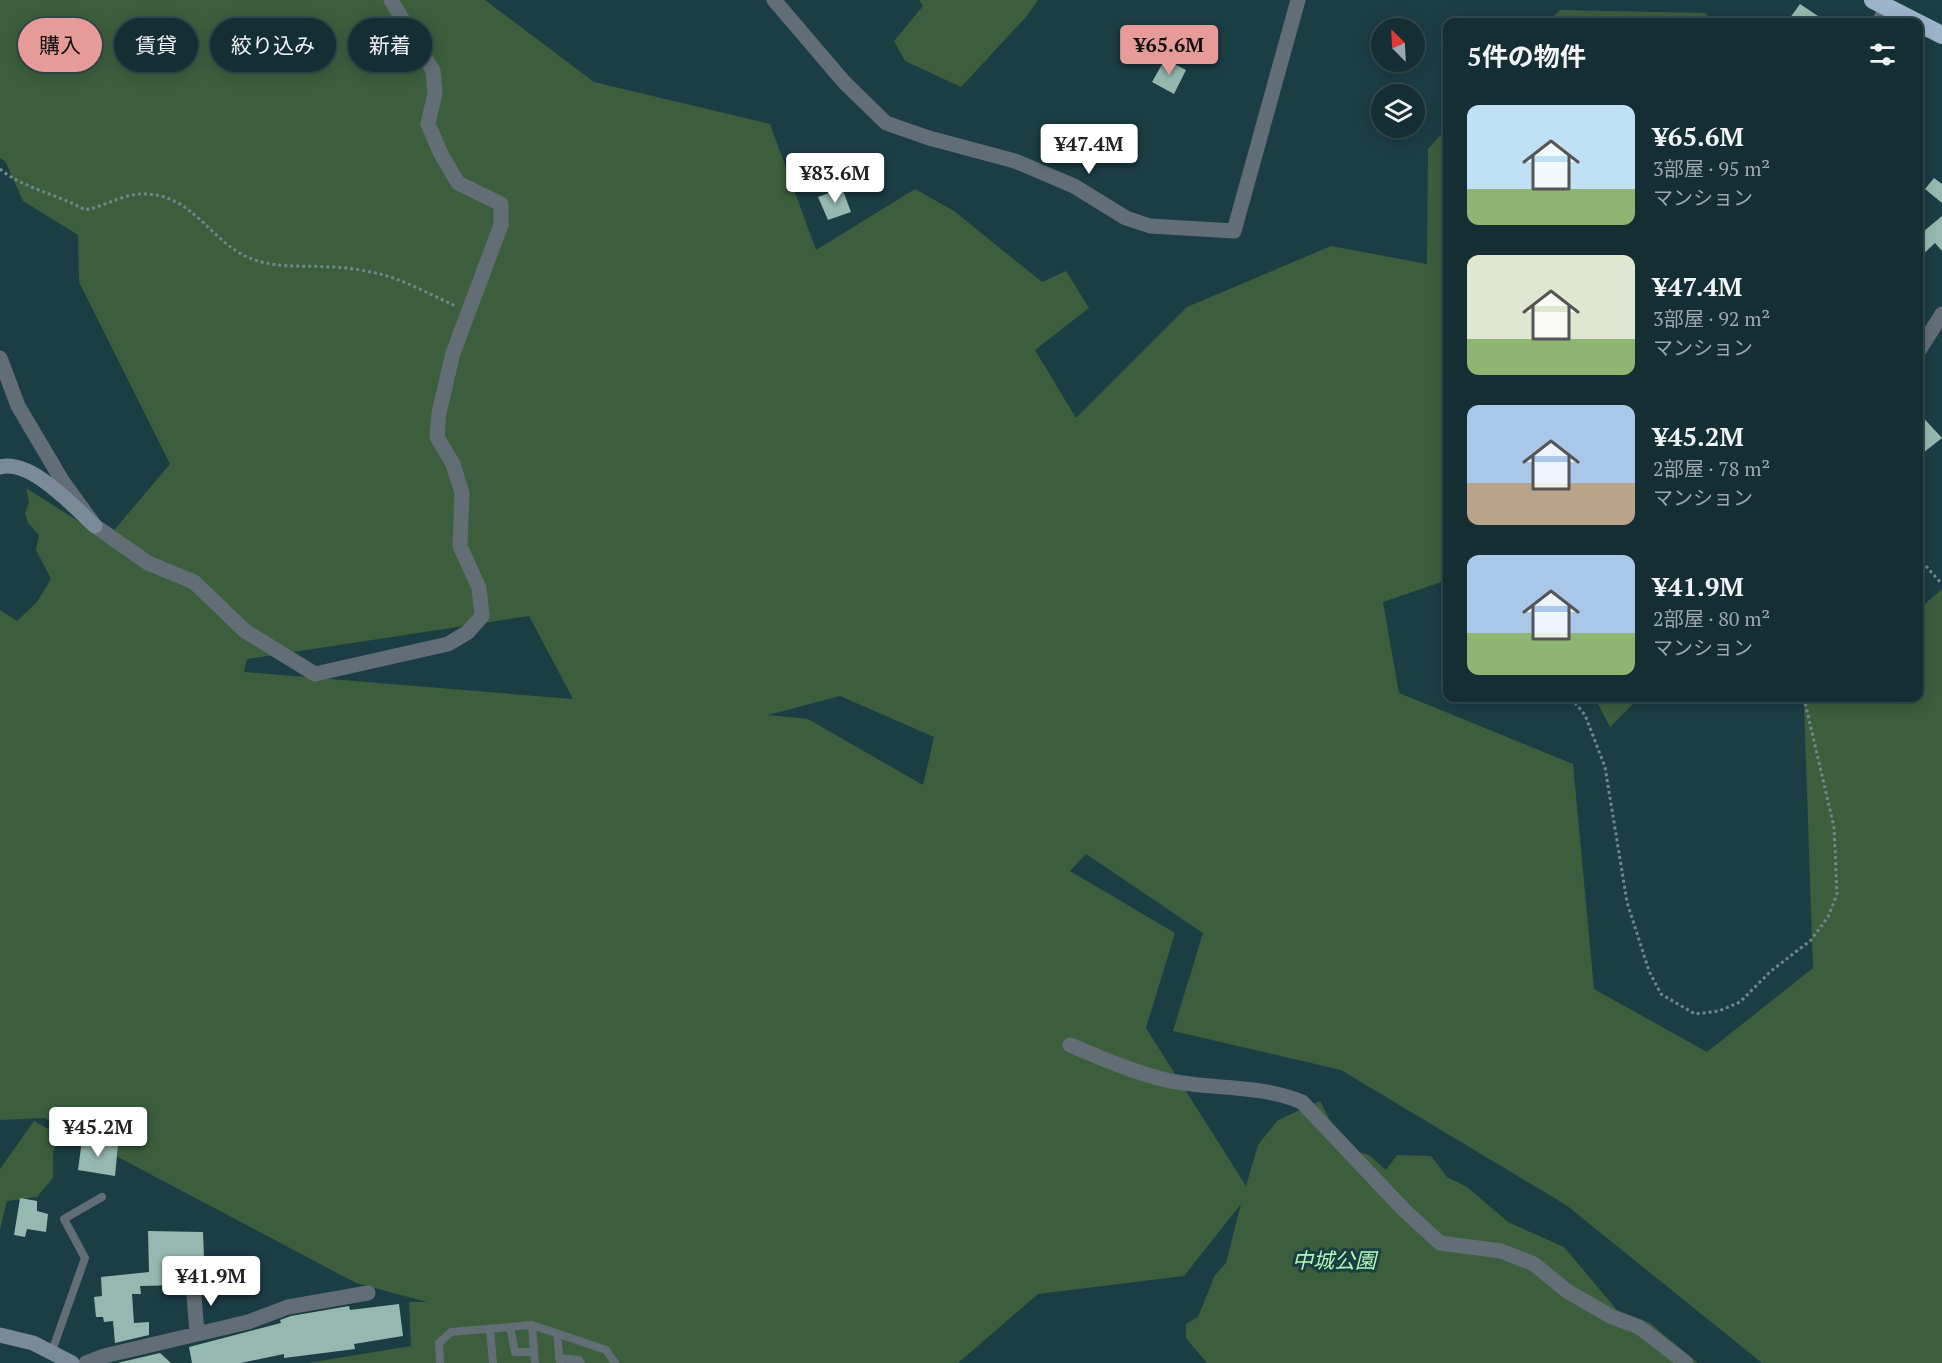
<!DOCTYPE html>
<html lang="ja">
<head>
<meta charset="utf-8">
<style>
	body { margin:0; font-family:"PT Serif","Noto Sans JP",serif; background:#213a3f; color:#f1f3f6; height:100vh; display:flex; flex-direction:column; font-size:22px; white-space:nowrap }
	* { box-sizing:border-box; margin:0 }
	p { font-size:20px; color:#9da8ac }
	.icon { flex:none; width:33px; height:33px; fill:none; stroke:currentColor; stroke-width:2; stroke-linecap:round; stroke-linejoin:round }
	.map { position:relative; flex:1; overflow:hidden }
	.details { position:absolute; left:1443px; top:18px; width:480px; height:684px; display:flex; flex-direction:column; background:#142e33; border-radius:12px; box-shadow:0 3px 15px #0003,0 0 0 2px #334a4e }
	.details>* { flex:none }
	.banner { position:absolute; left:18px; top:18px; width:570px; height:54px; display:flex; gap:12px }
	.needle { width:39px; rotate:336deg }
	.tools { position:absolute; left:1371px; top:18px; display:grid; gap:12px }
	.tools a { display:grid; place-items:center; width:54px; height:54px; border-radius:50%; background:#142e33; box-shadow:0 3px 15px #0003,0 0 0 2px #334a4e; font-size:30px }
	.price { position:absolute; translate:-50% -51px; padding:0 14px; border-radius:6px; background:#fff; color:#222; font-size:20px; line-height:39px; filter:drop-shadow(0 2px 3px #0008) }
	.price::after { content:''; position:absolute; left:50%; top:36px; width:18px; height:14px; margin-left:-9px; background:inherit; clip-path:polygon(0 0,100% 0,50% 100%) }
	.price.active { background:#e69b98; color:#111 }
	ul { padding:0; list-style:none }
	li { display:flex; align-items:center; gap:18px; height:150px; padding:0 24px }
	li span { display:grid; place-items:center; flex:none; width:168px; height:120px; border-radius:12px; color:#555 }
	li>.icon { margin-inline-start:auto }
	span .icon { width:72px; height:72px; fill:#fffc; stroke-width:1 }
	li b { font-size:26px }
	h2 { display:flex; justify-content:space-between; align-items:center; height:72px; padding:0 24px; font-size:26px }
	.tag { padding:0 21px; border-radius:27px; background:#142e33; box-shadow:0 3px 15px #0003,0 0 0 2px #334a4e; font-size:21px; line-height:54px }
	.tag.active { background:#e69b98; color:#111 }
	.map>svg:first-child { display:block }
</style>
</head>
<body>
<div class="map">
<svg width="1942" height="1363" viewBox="0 0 1942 1363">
	<rect width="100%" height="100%" fill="#1b3d44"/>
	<path fill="#3c5e3d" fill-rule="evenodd" d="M0 0H485L594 82 770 124 816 250 915 189 954 211 1042 282 1066 271 1089 308 1035 350 1076 418 1187 307 1331 246 1427 264 1428 149 1447 128V580L1383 602 1399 693 1573 764 1594 989 1707 1052 1813 968 1804 706 1814 698H1918L1919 609 1942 589V1363H1762L1566 1205 1341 1070 1173 1031 1203 933 1086 854 1070 871 1175 933 1146 1028 1246 1186 1258 1145 1278 1120 1320 1101 1344 1148 1369 1155 1386 1170 1397 1155 1431 1156 1447 1177 1467 1187 1508 1222 1564 1247 1617 1310 1650 1323 1698 1363H1207L1186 1338V1324L1198 1317 1215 1275 1226 1263 1241 1204 1184 1276 1038 1294 958 1363H307L411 1346 409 1302H427L356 1283 44 1118 0 1120V610L17 621 37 602 51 579 36 550 39 535 28 523 25 513 29 502 26 488 97 533 104 542 170 464 79 282 78 235 23 201 5 161 0 158ZM529 616 573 699 244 672 247 659ZM840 696 934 737 923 785 808 719 768 715Z
		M919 0H1038L1026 17 961 87 905 61 894 41 923 6Z
		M1560 10 1705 13 1714 22H1548Z
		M1595 698H1639L1610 727Z
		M34 1121 61 1136 53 1152V1178L37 1197 7 1201 0 1230V1169Z"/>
	<path fill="#95b9b0" d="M1800 4 1827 22H1787Z
		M1165 59 1186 70 1174 94 1152 82Z
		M1934 178 1942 184V203L1925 189Z
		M842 188 851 212 828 220 818 197Z
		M1942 216V251L1935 243 1918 259V236Z
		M1918 412 1942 438 1918 457Z
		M82 1140 118 1145 115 1176 78 1170Z
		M20 1198 37 1201V1211L48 1214 46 1232 27 1229 25 1237 14 1235Z
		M148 1231 203 1232 204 1257H185L186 1277 183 1285 140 1286 141 1294H132L134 1323 149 1322V1335L115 1343 113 1321 104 1322 103 1317H96L94 1297 102 1296 101 1277 149 1272Z
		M399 1304 403 1336 354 1344 355 1349 284 1358V1354L241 1363H192L189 1347 281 1323 280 1320 291 1316 349 1306 350 1310Z
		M160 1353 171 1363H117Z"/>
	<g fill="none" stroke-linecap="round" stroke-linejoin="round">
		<path stroke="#6c878d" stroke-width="3" stroke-dasharray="3 3" stroke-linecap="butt" d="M0 169C24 189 58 194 85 210 106 206 124 193 146 194 191 195 209 238 245 256 272 269 301 265 330 267 345 267 361 270 376 273 403 279 431 295 456 306
			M1918 557 1941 583
			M1571 698 1585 715 1605 767 1627 902 1649 971 1661 994 1695 1014 1719 1011 1740 1002 1771 971 1811 940 1828 917 1837 894 1834 827 1804 698"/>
		<path stroke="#636d76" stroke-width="8" d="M532 1325 534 1352
			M510 1327 515 1352H534L535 1363
			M490 1329 493 1363
			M557 1334 560 1363
			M52 1351 85 1258 64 1219 102 1197
			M559 1358 579 1360 581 1363
			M440 1363 439 1343 451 1332 532 1325 606 1350 615 1363"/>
		<path stroke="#636d76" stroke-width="15" d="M774 0 844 82 886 123 929 138 1015 161 1074 186 1126 218 1150 226 1234 231 1298 0
			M1879 22 1887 7
			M1918 352 1942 314
			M0 358 18 406 63 482 95 526 148 563 194 582 245 631 315 674 448 644 468 632 482 616 479 588 460 546 462 493 453 464 437 437 439 413 453 353 501 225V204L458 183 441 154 428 124 435 93 433 71 391 0
			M1070 1045C1101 1058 1133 1072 1166 1080 1210 1090 1260 1084 1302 1102L1403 1209 1440 1243 1501 1251 1534 1264 1567 1291 1612 1317 1639 1327 1686 1363
			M193 1283 197 1333
			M86 1363 104 1356 248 1322 288 1307 368 1293"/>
		<path stroke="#7a8a98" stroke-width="15" d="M0 467C31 459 73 506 95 526
			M0 1335 33 1343 72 1363"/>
		<path stroke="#9db5cb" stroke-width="18" d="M1873 0 1942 35"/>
	</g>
	<g text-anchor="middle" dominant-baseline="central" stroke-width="6" stroke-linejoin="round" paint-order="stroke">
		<g font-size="21" font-style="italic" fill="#b2f6b3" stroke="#1b3d44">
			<text x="1334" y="1260">中城公園</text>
		</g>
	</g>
</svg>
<div class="tools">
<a><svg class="needle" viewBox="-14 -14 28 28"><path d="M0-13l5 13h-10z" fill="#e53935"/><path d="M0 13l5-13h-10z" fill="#9da8ac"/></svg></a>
<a><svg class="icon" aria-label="layers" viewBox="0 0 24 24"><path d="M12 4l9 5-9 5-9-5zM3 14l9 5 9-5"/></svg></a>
</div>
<b class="price active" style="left:1169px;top:76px">¥65.6M</b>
<b class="price" style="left:1089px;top:175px">¥47.4M</b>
<b class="price" style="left:835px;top:204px">¥83.6M</b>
<b class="price" style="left:98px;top:1158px">¥45.2M</b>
<b class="price" style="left:211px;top:1307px">¥41.9M</b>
<div class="banner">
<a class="tag active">購入</a>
<a class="tag">賃貸</a>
<a class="tag">絞り込み</a>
<a class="tag">新着</a>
</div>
<section class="details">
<h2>5件の物件<svg class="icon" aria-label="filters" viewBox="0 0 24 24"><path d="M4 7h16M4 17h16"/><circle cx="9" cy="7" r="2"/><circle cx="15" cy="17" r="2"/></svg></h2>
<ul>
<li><span style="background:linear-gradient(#bfe0f5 70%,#8fb573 0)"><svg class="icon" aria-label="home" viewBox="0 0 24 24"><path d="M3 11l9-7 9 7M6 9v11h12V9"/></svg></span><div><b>¥65.6M</b><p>3部屋 · 95 m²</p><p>マンション</p></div></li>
<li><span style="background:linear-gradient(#dfe7d0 70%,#8fb573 0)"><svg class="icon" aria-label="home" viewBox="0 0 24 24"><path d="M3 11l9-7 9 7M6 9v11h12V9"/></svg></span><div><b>¥47.4M</b><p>3部屋 · 92 m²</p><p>マンション</p></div></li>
<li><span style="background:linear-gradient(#a9c7e8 65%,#b9a48a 0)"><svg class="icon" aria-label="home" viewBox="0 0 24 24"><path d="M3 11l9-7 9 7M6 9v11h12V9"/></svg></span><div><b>¥45.2M</b><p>2部屋 · 78 m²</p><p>マンション</p></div></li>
<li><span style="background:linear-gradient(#a9c7e8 65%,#8fb573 0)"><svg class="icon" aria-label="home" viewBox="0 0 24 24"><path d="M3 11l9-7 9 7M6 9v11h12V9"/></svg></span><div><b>¥41.9M</b><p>2部屋 · 80 m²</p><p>マンション</p></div></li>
</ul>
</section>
</div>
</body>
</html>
